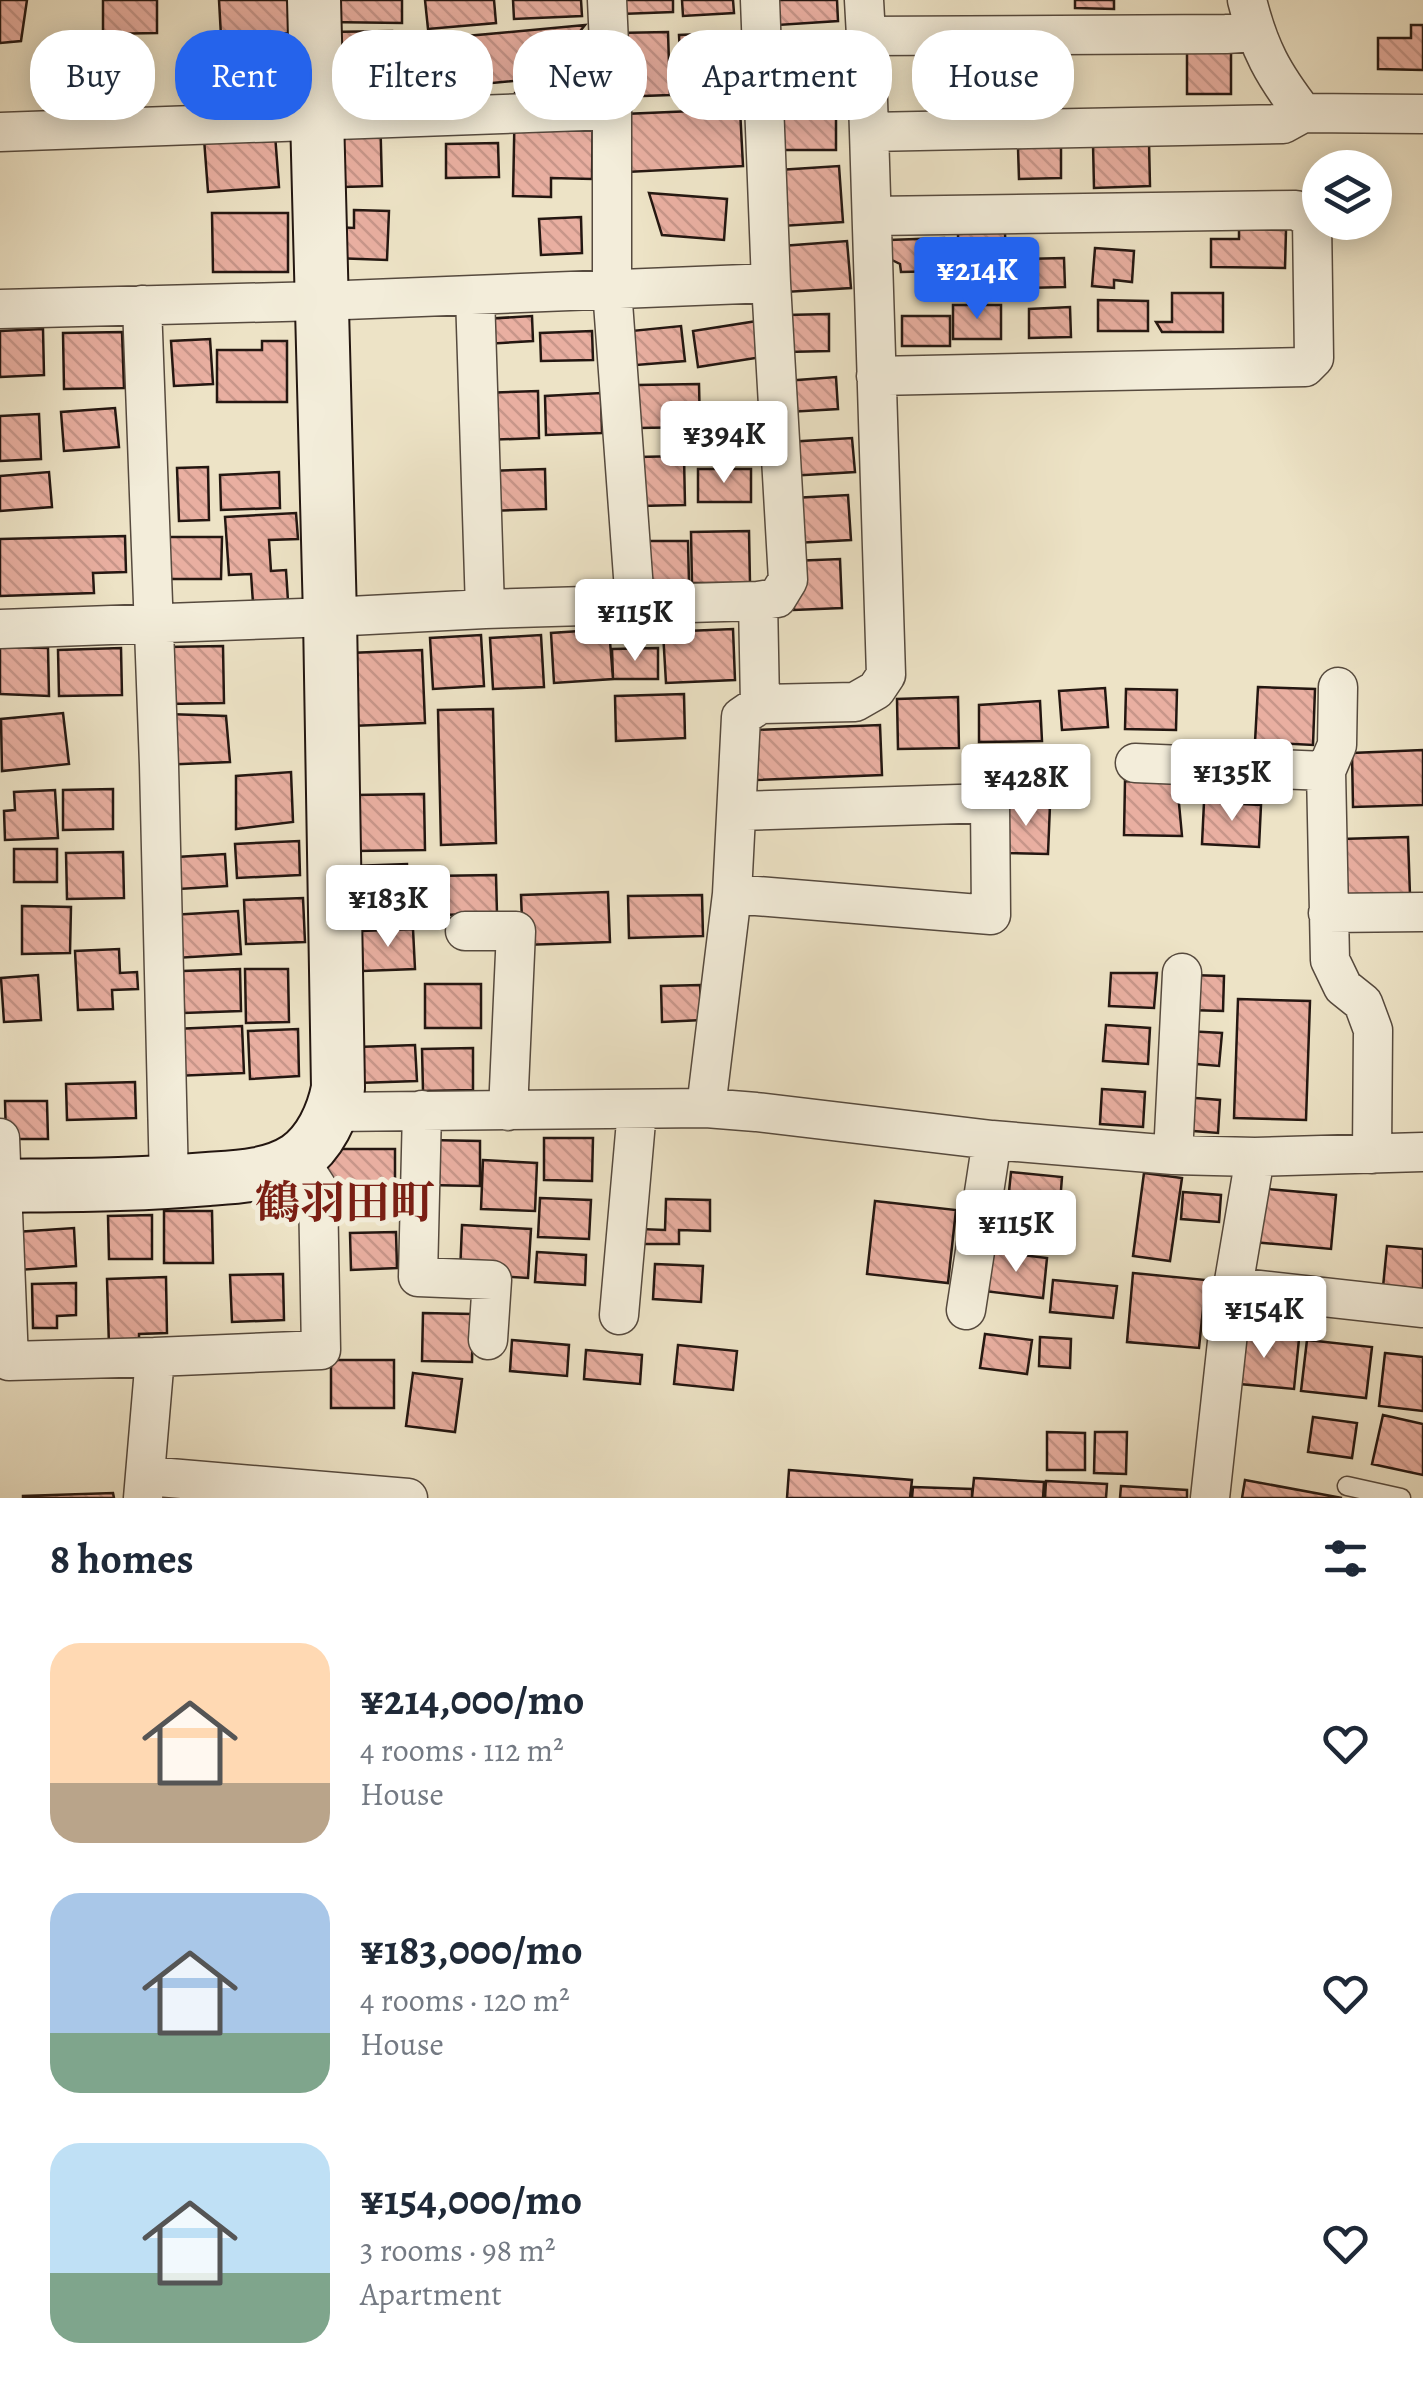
<!DOCTYPE html>
<html lang="en">
<head>
<meta charset="utf-8">
<style>
	body { margin:0; font-family:Alegreya,"Noto Serif JP",serif; background:#f2f2f3; color:#1f2937; height:100vh; display:flex; flex-direction:column; font-size:38px; white-space:nowrap }
	* { box-sizing:border-box; margin:0 }
	p { font-size:32px; color:#747a83 }
	.icon { flex:none; width:55px; height:55px; fill:none; stroke:currentColor; stroke-width:2; stroke-linecap:round; stroke-linejoin:round }
	.map { position:relative; height:1498px; overflow:hidden }
	.drawer { display:flex; flex-direction:column; background:#fff; flex:1 }
	.drawer>* { flex:none }
	.top-card { position:absolute; left:30px; top:30px; width:1365px; height:90px; display:flex; gap:20px }
	.tools { position:absolute; left:1302px; top:150px; display:grid; gap:20px }
	.tools a { display:grid; place-items:center; width:90px; height:90px; border-radius:50%; background:#fff; box-shadow:0 5px 25px #0003; font-size:50px }
	.price { position:absolute; translate:-50% -85px; padding:0 22px; border-radius:10px; background:#fff; color:#222; font-size:32px; line-height:65px; filter:drop-shadow(0 2px 5px #0008) }
	.price::after { content:''; position:absolute; left:50%; top:60px; width:30px; height:22px; margin-left:-15px; background:inherit; clip-path:polygon(0 0,100% 0,50% 100%) }
	.price.active { background:#2563eb; color:#fff }
	ul { padding:0; list-style:none }
	li { display:flex; align-items:center; gap:30px; height:250px; padding:0 50px }
	li span { display:grid; place-items:center; flex:none; width:280px; height:200px; border-radius:30px; color:#555 }
	li>.icon { margin-inline-start:auto }
	span .icon { width:120px; height:120px; fill:#fffc; stroke-width:1 }
	li b { font-size:42px }
	h2 { display:flex; justify-content:space-between; align-items:center; height:120px; padding:0 50px; font-size:42px }
	.pill { padding:0 35px; border-radius:40px; background:#fff; box-shadow:0 5px 25px #0003; font-size:35px; line-height:90px }
	.pill.active { background:#2563eb; color:#fff }
	.map>svg:first-child { display:block }
</style>
</head>
<body>
<div class="map">
<svg width="1423" height="1498" viewBox="0 0 1423 1498">
	<defs>
		<pattern id="building-back-hatch" width="6" height="6" patternUnits="userSpaceOnUse" patternTransform="scale(2.5)"><rect width="6" height="6" fill="#e9afa1"/><path d="M-1 5l2 2M0 0l6 6M5-1l2 2" fill="none" stroke="#c8968a"/></pattern>
	</defs>
	<rect width="100%" height="100%" fill="#ede3c6"/>
	<filter id="stains"><feTurbulence type="fractalNoise" baseFrequency=".002" numOctaves="4"/><feColorMatrix values="0 0 0 0 .2 0 0 0 0 .09 0 0 0 0 .02 0 0 0 .5 -.17"/></filter>
	<radialGradient id="worn" r=".72"><stop offset=".6" stop-color="#630" stop-opacity="0"/><stop offset="1" stop-color="#630" stop-opacity=".3"/></radialGradient>
	<path fill="url(#building-back-hatch)" stroke="#241711" stroke-width="2.5" d="M0 0H27L21 41 0 43Z
		M103 0H157V33L103 34Z
		M219 0H289L290 33 221 36Z
		M326 0H402V23L326 22Z
		M425 0H494L496 23 428 29Z
		M513 0H581L582 16 514 19Z
		M620 0H673V12L621 14Z
		M682 0H733L734 13 683 16Z
		M777 0H837L838 21 778 25Z
		M1075 0H1114V9L1075 8Z
		M585 25 543 78 472 85 467 36Z
		M1411 25H1423V70L1378 69V38H1411Z
		M392 31V81H328L327 32Z
		M668 32 670 95 616 97 615 33Z
		M724 33 726 93 682 94 679 35Z
		M399 39 450 46 451 78 399 82Z
		M288 41V90H223L222 42Z
		M832 45V77L774 78V46Z
		M1187 52H1231V94H1187Z
		M987 61 989 91 944 93 943 63Z
		M515 93 593 96 592 179 551 178V197L513 196Z
		M778 101H836V150H778Z
		M273 108 279 187 208 192 202 112Z
		M380 109 382 186 342 187 340 110Z
		M740 109 743 166 627 172 624 114Z
		M1149 142 1150 186 1094 188 1093 144Z
		M498 143 499 177 446 178V144Z
		M1061 147V178L1019 179 1018 148Z
		M839 166 843 222 782 226 779 170Z
		M649 193 727 199 724 240 662 235Z
		M354 210 389 211 387 260 334 258 336 227 354 228Z
		M212 213H288V272H213Z
		M581 217 582 253 541 255 539 219Z
		M1239 229 1286 230 1285 268 1211 267V239H1239Z
		M1005 232 1006 270 977 271V284L959 285 958 234Z
		M944 238 945 271 901 272 900 264 890 259 889 240Z
		M847 241 851 288 785 292 782 246Z
		M1095 248 1134 251 1132 282 1114 280V288L1092 286Z
		M1064 258 1065 287 1025 288 1024 259Z
		M1172 293H1223V332H1162L1156 322H1172Z
		M1098 300 1148 301V331H1098Z
		M953 305H1001V339H953Z
		M1070 307 1071 337 1029 338V309Z
		M829 314V351L786 352V315Z
		M532 316 533 341 485 344 484 319Z
		M902 316H950V346H902Z
		M757 321 762 357 698 367 693 331Z
		M681 326 685 361 624 366 621 332Z
		M43 329 44 375 0 377V331Z
		M592 331 593 360 541 361 540 333Z
		M122 332 124 388 64 389 63 333Z
		M210 339 213 384 174 386 171 341Z
		M262 341H287V402H217V350H262Z
		M836 377 838 409 788 412 785 381Z
		M699 384 700 427 638 428 637 385Z
		M538 391 539 438 484 440 482 393Z
		M601 393 602 433 546 435 545 396Z
		M115 408 119 447 64 451 61 412Z
		M39 414 41 459 0 461V416Z
		M755 417 757 444 710 446 709 419Z
		M852 438 855 472 789 476 787 442Z
		M684 456 685 505 639 506 637 457Z
		M208 467 209 520 179 521 177 468Z
		M545 469 546 509 489 511 487 471Z
		M698 469H751V502H698Z
		M49 472 52 507 0 511V476Z
		M279 472 280 508 221 510 220 475Z
		M848 495 851 540 795 543 793 498Z
		M296 513 298 539 269 540 271 571 286 570 288 601 253 603 251 574 229 575 225 517Z
		M749 531 750 583H692L691 532Z
		M125 536 126 572 93 573 94 593 0 596V539Z
		M166 537H222L221 579H165Z
		M642 541H688L689 583 642 584Z
		M840 559 842 608 794 610 792 561Z
		M609 629 613 679 554 683 551 633Z
		M733 629 735 680 666 683 663 632Z
		M481 635 484 686 433 689 430 638Z
		M541 635 544 687 493 689 490 638Z
		M223 646 224 703 167 704 166 647Z
		M0 647 48 648 49 696 0 694Z
		M121 648 122 695 59 696 58 650Z
		M658 648V679H613L612 649Z
		M422 650 425 723 351 726 349 653Z
		M1258 687 1315 689 1313 745 1255 742Z
		M1105 688 1108 727 1062 730 1059 691Z
		M1126 689 1177 690 1176 730 1125 729Z
		M684 694 685 738 616 741 615 696Z
		M958 697 959 748 898 749 897 699Z
		M1040 701 1042 741 979 742V705Z
		M493 709 496 843 441 845 438 710Z
		M63 713 69 764 2 771 1 719Z
		M167 714 226 716 230 762 159 765Z
		M880 725 882 775 756 780 754 730Z
		M1423 750V805L1353 807 1352 753Z
		M291 772 293 822 236 829V776Z
		M1125 781 1177 782 1182 836 1124 835Z
		M113 789V829L63 830V790Z
		M55 790 58 838 5 840 4 811 15 810 14 792Z
		M424 794 425 850 355 851 354 795Z
		M1204 802 1261 805 1259 847 1202 844Z
		M1004 803 1050 805 1048 854 1002 853Z
		M1408 837 1410 895 1342 897 1341 839Z
		M299 841 300 875 237 878 235 844Z
		M14 849H57V882H14Z
		M123 852 124 898 67 899 66 853Z
		M225 854 227 886 179 889 177 857Z
		M407 864 408 905 355 908 353 866Z
		M496 875 497 914 430 915V876Z
		M608 892 610 942 523 945 521 895Z
		M702 895 703 936 629 938 628 896Z
		M303 898 305 942 246 944 244 900Z
		M22 906 71 907 70 953 22 954Z
		M238 911 241 954 175 958 171 915Z
		M413 929 415 969 363 971 361 931Z
		M119 949 120 973 137 972 138 989 112 990 113 1009 78 1010 75 951Z
		M240 969 241 1011 184 1013 183 971Z
		M245 969H288L289 1022 246 1023Z
		M1111 973H1157L1154 1008 1109 1006Z
		M38 975 41 1020 4 1022 1 978Z
		M1189 975 1224 976 1223 1011 1188 1010Z
		M425 984H481V1028H425Z
		M700 985 702 1020 662 1022 661 986Z
		M1238 999 1310 1001 1306 1120 1234 1118Z
		M1106 1025 1150 1028 1148 1064 1103 1061Z
		M242 1026 244 1073 175 1076 174 1029Z
		M298 1029 299 1076 250 1079 248 1031Z
		M1186 1031 1222 1033 1219 1066 1184 1063Z
		M415 1045 417 1081 358 1083 357 1047Z
		M473 1048V1090L423 1091 422 1049Z
		M135 1082 136 1118 67 1120 66 1084Z
		M1102 1089 1145 1092 1143 1127 1100 1124Z
		M1183 1097 1220 1100 1218 1133 1181 1130Z
		M5 1101H47L48 1139H6Z
		M544 1138H593L592 1181 544 1180Z
		M428 1140 480 1141V1186L427 1185Z
		M328 1149H395V1187H327Z
		M483 1160 537 1163 535 1211 481 1209Z
		M1011 1172 1062 1177 1059 1216 1007 1211Z
		M1144 1173 1182 1178 1170 1261 1133 1256Z
		M1257 1188 1336 1195 1331 1249 1253 1242Z
		M1183 1192 1221 1195 1219 1222 1181 1219Z
		M540 1198 591 1200 589 1239 538 1237Z
		M666 1199 710 1200V1231L679 1230V1244H639L640 1229 665 1230Z
		M875 1201 956 1210 948 1283 867 1274Z
		M164 1211H212L213 1263H164Z
		M152 1215V1259H109L108 1216Z
		M462 1225 531 1229 528 1278 460 1274Z
		M74 1228 76 1266 18 1270 16 1232Z
		M396 1232 397 1268 351 1270 350 1233Z
		M1387 1246 1423 1249V1291L1383 1287Z
		M989 1251 1047 1258 1043 1298 984 1291Z
		M537 1252 586 1255 585 1285 535 1282Z
		M655 1264 703 1266 701 1302 653 1299Z
		M1133 1273 1206 1280 1199 1348 1127 1342Z
		M283 1274 284 1320 232 1322 230 1275Z
		M166 1277 167 1333 139 1334V1346H109L107 1279Z
		M1053 1280 1117 1286 1113 1318 1050 1312Z
		M76 1283V1315L57 1316V1328H33L32 1284Z
		M423 1313 473 1314 472 1362 422 1361Z
		M1234 1332 1299 1339 1294 1389 1229 1383Z
		M985 1334 1032 1340 1027 1374 980 1368Z
		M1040 1337 1071 1339 1070 1368 1039 1366Z
		M512 1340 569 1345 567 1376 510 1371Z
		M1307 1340 1372 1347 1366 1398 1301 1391Z
		M678 1345 737 1351 733 1390 674 1384Z
		M586 1350 642 1355 640 1384 584 1379Z
		M1385 1353 1423 1357V1411L1379 1406Z
		M331 1360H394V1408H331Z
		M413 1373 462 1379 455 1432 406 1426Z
		M1383 1415 1423 1424V1475L1372 1464Z
		M1313 1417 1357 1423 1352 1458 1308 1452Z
		M1047 1432 1085 1433V1470H1047Z
		M1095 1432H1127L1126 1474 1094 1473Z
		M789 1470 912 1480 910 1498H787Z
		M974 1478 1044 1482 1043 1498H972Z
		M1245 1480 1342 1498H1242Z
		M1046 1481 1107 1484 1106 1498H1045Z
		M1121 1486 1187 1490V1498H1120Z
		M913 1487 972 1489V1498H912Z
		M113 1493 114 1498H23V1496Z"/>
	<g fill="none" stroke-linecap="round" stroke-linejoin="round">
		<g stroke="#564a3e" stroke-width="21">
			<path id="lane" d="M1347 1486 1401 1498"/>
		</g>
		<g stroke="#564a3e" stroke-width="41">
			<path id="street" d="M607 0 612 110
				M864 0 866 36 1226 34 1255 32
				M1247 0C1259 49 1273 74 1303 113L1423 114
				M866 36 869 132 1283 124 1303 113
				M0 132 612 110V289L635 604
				M872 216 1296 210 1312 220 1314 358 1305 367 876 376
				M475 295 485 609
				M142 305 159 765 169 1182
				M0 309 320 301 771 283
				M758 601 760 704 855 702 876 690 886 675 869 132
				M0 629 330 617 485 609 758 601 777 598 788 580 771 283 760 0
				M1135 763 1326 771 1330 960 1343 987 1363 1003 1373 1030 1372 1154
				M1326 771 1337 745 1338 687
				M732 894 991 915 990 803 738 811
				M1328 913 1423 912
				M465 931H516L508 1111
				M706 1108 732 894 741 717 760 704
				M422 1110 418 1277 492 1280 488 1340
				M333 1112 706 1108 756 1112 992 1140 1173 1155 1255 1157 1423 1152
				M0 1138 9 1361 155 1357
				M1173 1155 1182 973
				M1233 1287 1423 1308
				M966 1310 992 1140
				M619 1315 637 1110
				M146 1476 408 1498
				M143 1498 155 1357 321 1350 318 1189 298 1158
				M1210 1498 1233 1287 1255 1157"/>
		</g>
		<g stroke="#241711" stroke-width="56">
			<path id="secondary" d="M0 1186C69 1185 139 1185 208 1179 237 1177 271 1176 297 1159 320 1143 333 1114 338 1088L330 617 314 0"/>
		</g>
		<use href="#lane" stroke="#f3edda" stroke-width="18"/>
		<use href="#street" stroke="#f3edda" stroke-width="38"/>
		<use href="#secondary" stroke="#f3edda" stroke-width="52"/>
	</g>
	<g text-anchor="middle" dominant-baseline="central" stroke-width="10" stroke-linejoin="round" paint-order="stroke">
		<g font-size="45" font-weight="bold" fill="#7a1f14" stroke="#f3edda">
			<text x="345" y="1203">鶴羽田町</text>
		</g>
	</g>
	<rect width="100%" height="100%" filter="url(#stains)"/>
	<rect width="100%" height="100%" fill="url(#worn)"/>
</svg>
<div class="tools">
<a><svg class="icon" aria-label="layers" viewBox="0 0 24 24"><path d="M12 4l9 5-9 5-9-5zM3 14l9 5 9-5"/></svg></a>
</div>
<b class="price active" style="left:977px;top:322px">¥214K</b>
<b class="price" style="left:724px;top:486px">¥394K</b>
<b class="price" style="left:635px;top:664px">¥115K</b>
<b class="price" style="left:1232px;top:824px">¥135K</b>
<b class="price" style="left:1026px;top:829px">¥428K</b>
<b class="price" style="left:388px;top:950px">¥183K</b>
<b class="price" style="left:1016px;top:1275px">¥115K</b>
<b class="price" style="left:1264px;top:1361px">¥154K</b>
<div class="top-card">
<a class="pill">Buy</a>
<a class="pill active">Rent</a>
<a class="pill">Filters</a>
<a class="pill">New</a>
<a class="pill">Apartment</a>
<a class="pill">House</a>
</div>
</div>
<section class="drawer">
<h2>8 homes<svg class="icon" aria-label="filters" viewBox="0 0 24 24"><path d="M4 7h16M4 17h16"/><circle cx="9" cy="7" r="2"/><circle cx="15" cy="17" r="2"/></svg></h2>
<ul>
<li><span style="background:linear-gradient(#ffd9b3 70%,#b9a48a 0)"><svg class="icon" aria-label="home" viewBox="0 0 24 24"><path d="M3 11l9-7 9 7M6 9v11h12V9"/></svg></span><div><b>¥214,000/mo</b><p>4 rooms · 112 m²</p><p>House</p></div><svg class="icon" aria-label="heart" viewBox="0 0 24 24"><path d="M12 20l-8-8c-3-5 5-10 8-4 3-6 11-1 8 4z"/></svg></li>
<li><span style="background:linear-gradient(#a9c7e8 70%,#7fa58c 0)"><svg class="icon" aria-label="home" viewBox="0 0 24 24"><path d="M3 11l9-7 9 7M6 9v11h12V9"/></svg></span><div><b>¥183,000/mo</b><p>4 rooms · 120 m²</p><p>House</p></div><svg class="icon" aria-label="heart" viewBox="0 0 24 24"><path d="M12 20l-8-8c-3-5 5-10 8-4 3-6 11-1 8 4z"/></svg></li>
<li><span style="background:linear-gradient(#bfe0f5 65%,#7fa58c 0)"><svg class="icon" aria-label="home" viewBox="0 0 24 24"><path d="M3 11l9-7 9 7M6 9v11h12V9"/></svg></span><div><b>¥154,000/mo</b><p>3 rooms · 98 m²</p><p>Apartment</p></div><svg class="icon" aria-label="heart" viewBox="0 0 24 24"><path d="M12 20l-8-8c-3-5 5-10 8-4 3-6 11-1 8 4z"/></svg></li>
</ul>
</section>
</body>
</html>
